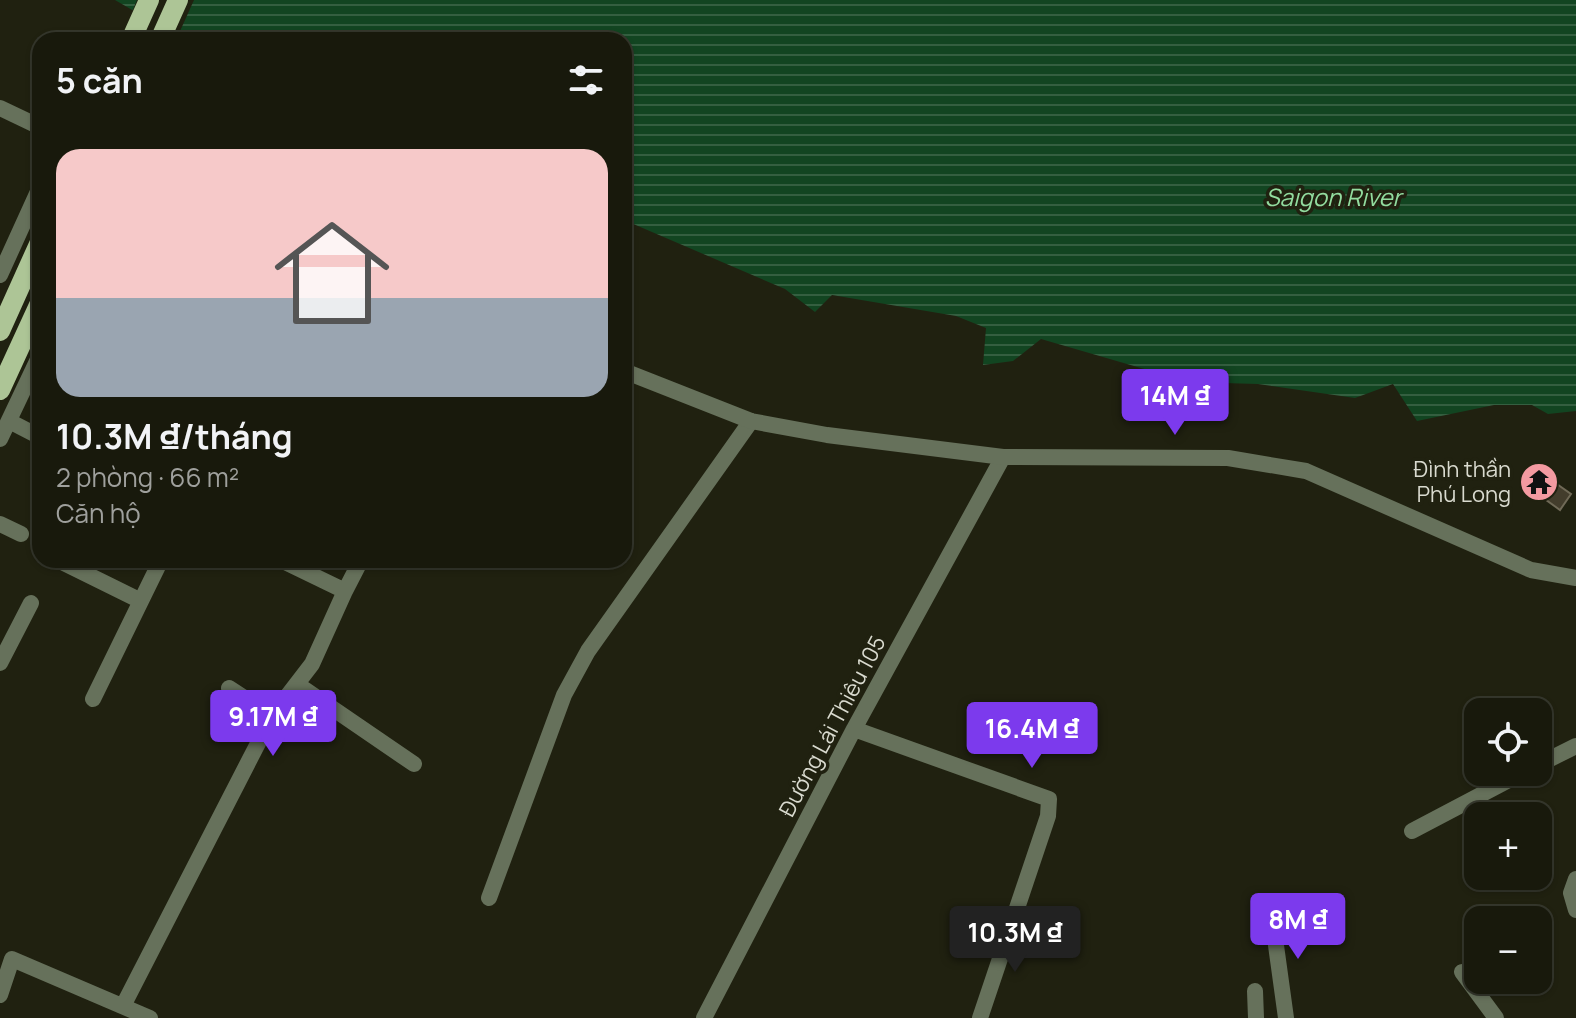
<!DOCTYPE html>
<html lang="vi">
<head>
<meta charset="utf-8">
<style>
	body { margin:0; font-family:Manrope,sans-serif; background:#25261a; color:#f1f3f6; height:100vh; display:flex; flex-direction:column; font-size:30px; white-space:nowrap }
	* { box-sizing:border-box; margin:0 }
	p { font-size:26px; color:#9fa09d }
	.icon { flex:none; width:44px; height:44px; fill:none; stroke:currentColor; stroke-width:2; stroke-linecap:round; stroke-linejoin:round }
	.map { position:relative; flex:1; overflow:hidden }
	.drawer { position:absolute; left:32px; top:32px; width:600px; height:536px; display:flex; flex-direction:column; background:#18190c; border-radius:24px; box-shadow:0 2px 6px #0004,0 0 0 2px #36382d }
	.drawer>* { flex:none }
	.controls { position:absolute; left:1464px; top:698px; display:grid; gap:16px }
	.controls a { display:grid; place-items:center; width:88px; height:88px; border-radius:16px; background:#18190c; box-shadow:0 2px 6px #0004,0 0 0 2px #36382d; font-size:40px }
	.price { position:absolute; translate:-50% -68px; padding:0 18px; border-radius:8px; background:#7c3aed; color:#fff; font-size:26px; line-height:52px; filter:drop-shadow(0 2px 4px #0008) }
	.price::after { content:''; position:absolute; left:50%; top:48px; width:24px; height:18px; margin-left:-12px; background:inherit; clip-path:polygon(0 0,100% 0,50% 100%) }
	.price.current { background:#222; color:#fff }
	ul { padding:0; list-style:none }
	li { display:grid; align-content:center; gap:16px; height:424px; padding:0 24px }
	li+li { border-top:2px solid #36382d }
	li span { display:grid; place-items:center; height:248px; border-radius:24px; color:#555 }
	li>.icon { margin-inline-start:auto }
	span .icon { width:144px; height:144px; fill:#fffc; stroke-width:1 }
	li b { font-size:34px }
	h2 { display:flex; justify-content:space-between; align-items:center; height:96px; padding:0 24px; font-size:34px }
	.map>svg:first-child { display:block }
</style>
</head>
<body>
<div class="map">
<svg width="1576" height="1018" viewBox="0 0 1576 1018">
	<defs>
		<pattern id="water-rules" width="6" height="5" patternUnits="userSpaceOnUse" patternTransform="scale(2)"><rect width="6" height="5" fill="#124521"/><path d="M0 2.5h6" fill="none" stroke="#345f40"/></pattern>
	</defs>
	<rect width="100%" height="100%" fill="#202110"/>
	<path fill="url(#water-rules)" d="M115 0H1576V411L1548 414 1532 405H1494L1417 421 1393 384 1355 398 1258 384 1189 382 1041 339 1013 361 983 365 986 328 956 316 832 295 815 312 785 289 624 220V40H184Z"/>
	<path fill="#202110" d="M137 0H194L176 40 132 12Z"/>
	<path fill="#433d2c" stroke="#706a57" stroke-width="2" d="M1534 468 1571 494 1560 510 1524 484Z"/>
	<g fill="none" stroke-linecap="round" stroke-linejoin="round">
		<path stroke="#66715b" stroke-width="16" d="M0 275 40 187
			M9 421 40 437
			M0 439 40 355
			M0 524 21 534
			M64 563 141 601
			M345 591 361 560
			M0 663 31 603
			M297 684 414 764
			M229 688 272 716
			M93 699 161 560
			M854 729 1049 799 1048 816 980 1018
			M1538 765 1576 746
			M1412 831 1524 772
			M1576 879 1571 893 1576 910
			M489 898 564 695 588 651 751 421
			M1271 909 1286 1018
			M1462 972 1496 1018
			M1255 991 1256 1018
			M0 995 12 959 150 1018
			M124 1004 272 716 312 664 345 591 281 560
			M704 1018 854 729 1003 457"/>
		<path stroke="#66715b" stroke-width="16" d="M0 108 40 127
			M624 371 751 421 827 435 1003 457 1228 458 1306 471 1531 570 1576 578"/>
		<path stroke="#adc596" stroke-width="20" d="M131 40 149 0
			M160 40 178 0
			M0 331 40 242
			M0 390 40 303"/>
	</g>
	<defs>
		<g id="temple-disc" transform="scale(2)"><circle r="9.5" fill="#f49aa1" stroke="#202110"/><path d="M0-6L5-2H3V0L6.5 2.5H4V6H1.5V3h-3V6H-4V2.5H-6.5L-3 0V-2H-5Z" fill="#111"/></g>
	</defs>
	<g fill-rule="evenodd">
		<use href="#temple-disc" x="1539" y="482"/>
	</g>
	<g text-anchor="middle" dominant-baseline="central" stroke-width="7" stroke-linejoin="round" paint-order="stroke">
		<g font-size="22" fill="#d9dacf" stroke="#202110" text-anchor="end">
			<text x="1511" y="469">Đình thần<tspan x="1511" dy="25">Phú Long</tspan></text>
		</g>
		<g font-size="22" fill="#d9dacf" stroke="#202110">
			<text transform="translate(832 726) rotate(-62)">Đường Lái Thiêu 105</text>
		</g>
		<g font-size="24" font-style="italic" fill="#92dc9f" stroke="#202110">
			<text x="1333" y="196">Saigon River</text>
		</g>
	</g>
</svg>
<div class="controls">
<a><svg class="icon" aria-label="locate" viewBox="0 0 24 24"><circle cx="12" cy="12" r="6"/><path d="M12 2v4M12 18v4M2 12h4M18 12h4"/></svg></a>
<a>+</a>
<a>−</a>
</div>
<b class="price" style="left:1175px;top:437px">14M ₫</b>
<b class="price" style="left:273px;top:758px">9.17M ₫</b>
<b class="price" style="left:1032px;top:770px">16.4M ₫</b>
<b class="price" style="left:1298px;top:961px">8M ₫</b>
<b class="price current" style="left:1015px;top:974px">10.3M ₫</b>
<section class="drawer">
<h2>5 căn<svg class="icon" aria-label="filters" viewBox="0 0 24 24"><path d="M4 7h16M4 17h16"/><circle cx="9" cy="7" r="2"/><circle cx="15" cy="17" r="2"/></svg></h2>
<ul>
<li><span style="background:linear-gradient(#f6c9c9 60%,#9aa5b1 0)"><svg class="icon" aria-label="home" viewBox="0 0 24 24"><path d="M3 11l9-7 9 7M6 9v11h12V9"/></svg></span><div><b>10.3M ₫/tháng</b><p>2 phòng · 66 m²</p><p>Căn hộ</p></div></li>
</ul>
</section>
</div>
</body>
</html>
